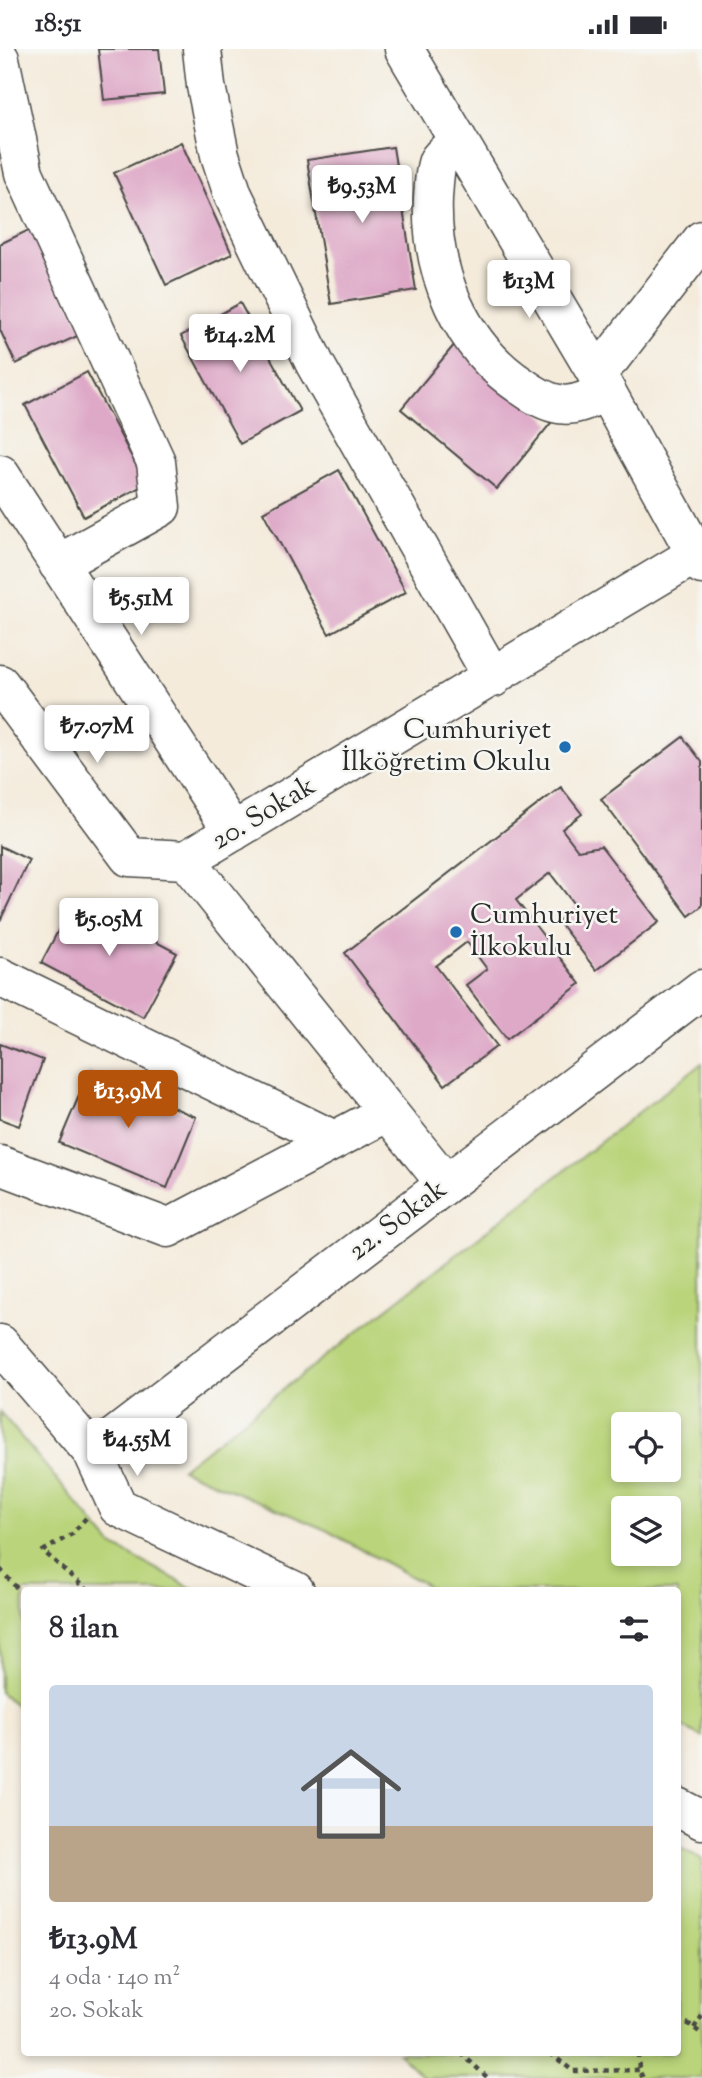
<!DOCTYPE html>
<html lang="tr">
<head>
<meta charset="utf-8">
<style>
	body { margin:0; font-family:"Sorts Mill Goudy",serif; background:#f2f2f3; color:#2b2b33; height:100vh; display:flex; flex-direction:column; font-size:26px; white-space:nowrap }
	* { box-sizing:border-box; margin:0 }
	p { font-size:23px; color:#7c7c81 }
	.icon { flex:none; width:38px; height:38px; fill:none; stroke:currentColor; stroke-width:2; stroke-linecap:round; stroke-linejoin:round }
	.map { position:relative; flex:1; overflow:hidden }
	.panel { position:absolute; left:21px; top:1538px; width:660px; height:469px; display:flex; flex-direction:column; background:#fff; border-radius:7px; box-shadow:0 4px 10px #0003 }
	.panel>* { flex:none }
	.fabs { position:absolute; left:611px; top:1363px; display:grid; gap:14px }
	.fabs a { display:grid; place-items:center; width:70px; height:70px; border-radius:7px; background:#fff; box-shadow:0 4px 10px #0003; font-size:35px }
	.price { position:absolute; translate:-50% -60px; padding:0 16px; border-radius:7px; background:#fff; color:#222; font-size:23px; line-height:46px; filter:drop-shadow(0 2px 4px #0008) }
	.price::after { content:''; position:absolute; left:50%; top:42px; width:21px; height:16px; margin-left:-10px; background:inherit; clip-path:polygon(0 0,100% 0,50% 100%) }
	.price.current { background:#b45309; color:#fff }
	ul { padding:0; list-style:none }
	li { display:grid; align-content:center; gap:14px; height:371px; padding:0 28px }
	li span { display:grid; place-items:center; height:217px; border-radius:7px; color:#555 }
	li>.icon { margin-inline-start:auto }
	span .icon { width:126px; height:126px; fill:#fffc; stroke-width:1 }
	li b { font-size:30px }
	h2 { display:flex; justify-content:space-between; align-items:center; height:84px; padding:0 28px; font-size:30px }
	.status { display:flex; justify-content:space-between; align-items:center; height:49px; padding:0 35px; background:#fff; direction:ltr }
	.status svg { height:19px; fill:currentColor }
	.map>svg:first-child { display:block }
</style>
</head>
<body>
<div class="status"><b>18:51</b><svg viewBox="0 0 49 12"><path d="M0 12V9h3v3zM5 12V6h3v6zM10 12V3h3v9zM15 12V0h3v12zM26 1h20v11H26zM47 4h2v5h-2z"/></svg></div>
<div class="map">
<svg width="702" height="2029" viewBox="0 0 702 2029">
	<rect width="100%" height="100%" fill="#f6f6f2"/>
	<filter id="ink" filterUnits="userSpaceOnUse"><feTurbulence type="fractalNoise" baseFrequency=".0143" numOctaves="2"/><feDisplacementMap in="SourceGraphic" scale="14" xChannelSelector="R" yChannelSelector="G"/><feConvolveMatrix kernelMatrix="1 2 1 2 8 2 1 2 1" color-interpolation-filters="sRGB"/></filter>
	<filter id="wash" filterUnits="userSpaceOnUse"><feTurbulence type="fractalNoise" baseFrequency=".00686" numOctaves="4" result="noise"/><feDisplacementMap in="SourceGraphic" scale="28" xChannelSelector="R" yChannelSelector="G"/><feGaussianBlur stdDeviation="1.57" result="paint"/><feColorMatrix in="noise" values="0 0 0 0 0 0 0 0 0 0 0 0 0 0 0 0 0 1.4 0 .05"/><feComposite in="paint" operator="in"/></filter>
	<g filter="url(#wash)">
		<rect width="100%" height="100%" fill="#f4ebdb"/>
		<path fill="#b9d47a" stroke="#728052" stroke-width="2" fill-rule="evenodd" d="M702 1014V1688L677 1674V1542H437L326 1481 181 1420ZM623 1376H668V1421H623ZM623 1460H668V1505H623Z
			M0 1363 112 1496 197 1542H24V1663L0 1643Z
			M677 1797 702 1810V2029H424L398 2004H677Z"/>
		<g id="blocks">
			<path fill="#dea9c7" d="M98 0H159L164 45 104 51Z
				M181 93 232 205 166 236 114 124Z
				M393 98 416 241 331 255 307 111Z
				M35 178 84 284 16 315 0 281V195Z
				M240 254 300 362 240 395 181 287Z
				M455 295 551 374 497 440 401 360Z
				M87 323 146 435 84 468 25 356Z
				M339 421 406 543 329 585 263 463Z
				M683 688 702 713V857L689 867 601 750Z
				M561 738 582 765 562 780 578 801 601 797 659 873 596 921 558 872 576 858 550 824 516 851 580 935 507 990 466 936 487 920 467 893 436 917 497 997 445 1036 345 904Z
				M0 797 29 811 0 872Z
				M75 850 177 904 143 968 41 914Z
				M0 995 43 1011 19 1077 0 1070Z
				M89 1023 196 1068 167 1139 59 1094Z"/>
		</g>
	</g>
	<g filter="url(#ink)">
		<use href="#blocks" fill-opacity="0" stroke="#494845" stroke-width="2"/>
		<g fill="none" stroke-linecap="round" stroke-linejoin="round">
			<g stroke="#494845" stroke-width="41">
				<path id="minor" d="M202 0 206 37 220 106 233 146 315 315 493 629
					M404 0 595 322 702 516
					M0 10 24 124 156 413 161 458 58 515
					M457 93C452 98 442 105 438 112 434 121 434 138 433 149 430 222 460 297 523 338 554 360 573 362 605 341
					M595 322 611 309 702 191
					M0 425 233 783
					M0 635 129 808 186 811
					M0 928 334 1091
					M0 1116 168 1179 388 1063
					M446 1135 186 811 696 505
					M0 1295 93 1404 118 1458 295 1542
					M93 1404 702 940
					M677 1758 702 1771"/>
			</g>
			<path stroke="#494845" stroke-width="4.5" stroke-dasharray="5 5" stroke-linecap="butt" d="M86 1469 72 1485 43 1502 88 1542
				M0 1520 24 1547
				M677 1972 689 1975 702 1985
				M694 1979 702 1967
				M461 2004 488 2029
				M550 2004 573 2022 639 2021
				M638 2004 639 2021 643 2029"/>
			<use href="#minor" stroke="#fff" stroke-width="38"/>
		</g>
	</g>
	<g fill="#1f6fb2" stroke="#f6f6f2" stroke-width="2.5">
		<circle cx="565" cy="698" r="7"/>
		<circle cx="456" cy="883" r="7"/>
	</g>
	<g text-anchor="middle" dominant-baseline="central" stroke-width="5" stroke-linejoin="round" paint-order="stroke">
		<g font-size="28" fill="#2b2b2b" stroke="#f6f6f2" text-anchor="end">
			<text x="551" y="682">Cumhuriyet<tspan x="551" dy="32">İlköğretim Okulu</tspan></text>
			<text x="470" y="867" text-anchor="start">Cumhuriyet<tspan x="470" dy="32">İlkokulu</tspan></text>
		</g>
		<g font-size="28" fill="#2b2b2b" stroke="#f6f6f2">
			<text transform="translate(264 765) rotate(-31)">20. Sokak</text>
			<text transform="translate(398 1172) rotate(-37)">22. Sokak</text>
		</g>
	</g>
</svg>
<div class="fabs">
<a><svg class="icon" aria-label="locate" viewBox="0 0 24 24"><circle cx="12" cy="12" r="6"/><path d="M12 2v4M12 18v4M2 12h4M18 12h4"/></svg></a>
<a><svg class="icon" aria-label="layers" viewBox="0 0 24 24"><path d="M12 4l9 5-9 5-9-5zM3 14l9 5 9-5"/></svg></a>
</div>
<b class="price" style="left:362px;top:176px">₺9.53M</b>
<b class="price" style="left:529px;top:271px">₺13M</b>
<b class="price" style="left:240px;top:325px">₺14.2M</b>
<b class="price" style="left:141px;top:588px">₺5.51M</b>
<b class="price" style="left:97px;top:716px">₺7.07M</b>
<b class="price" style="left:109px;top:909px">₺5.05M</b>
<b class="price current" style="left:128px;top:1081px">₺13.9M</b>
<b class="price" style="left:137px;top:1429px">₺4.55M</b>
<section class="panel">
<h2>8 ilan<svg class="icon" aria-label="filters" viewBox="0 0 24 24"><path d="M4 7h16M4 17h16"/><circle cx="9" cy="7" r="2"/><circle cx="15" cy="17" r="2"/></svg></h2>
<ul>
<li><span style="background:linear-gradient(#c9d6e8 65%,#b9a48a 0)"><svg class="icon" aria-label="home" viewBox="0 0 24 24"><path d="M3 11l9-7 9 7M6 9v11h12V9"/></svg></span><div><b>₺13.9M</b><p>4 oda · 140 m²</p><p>20. Sokak</p></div></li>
</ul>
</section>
</div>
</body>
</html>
